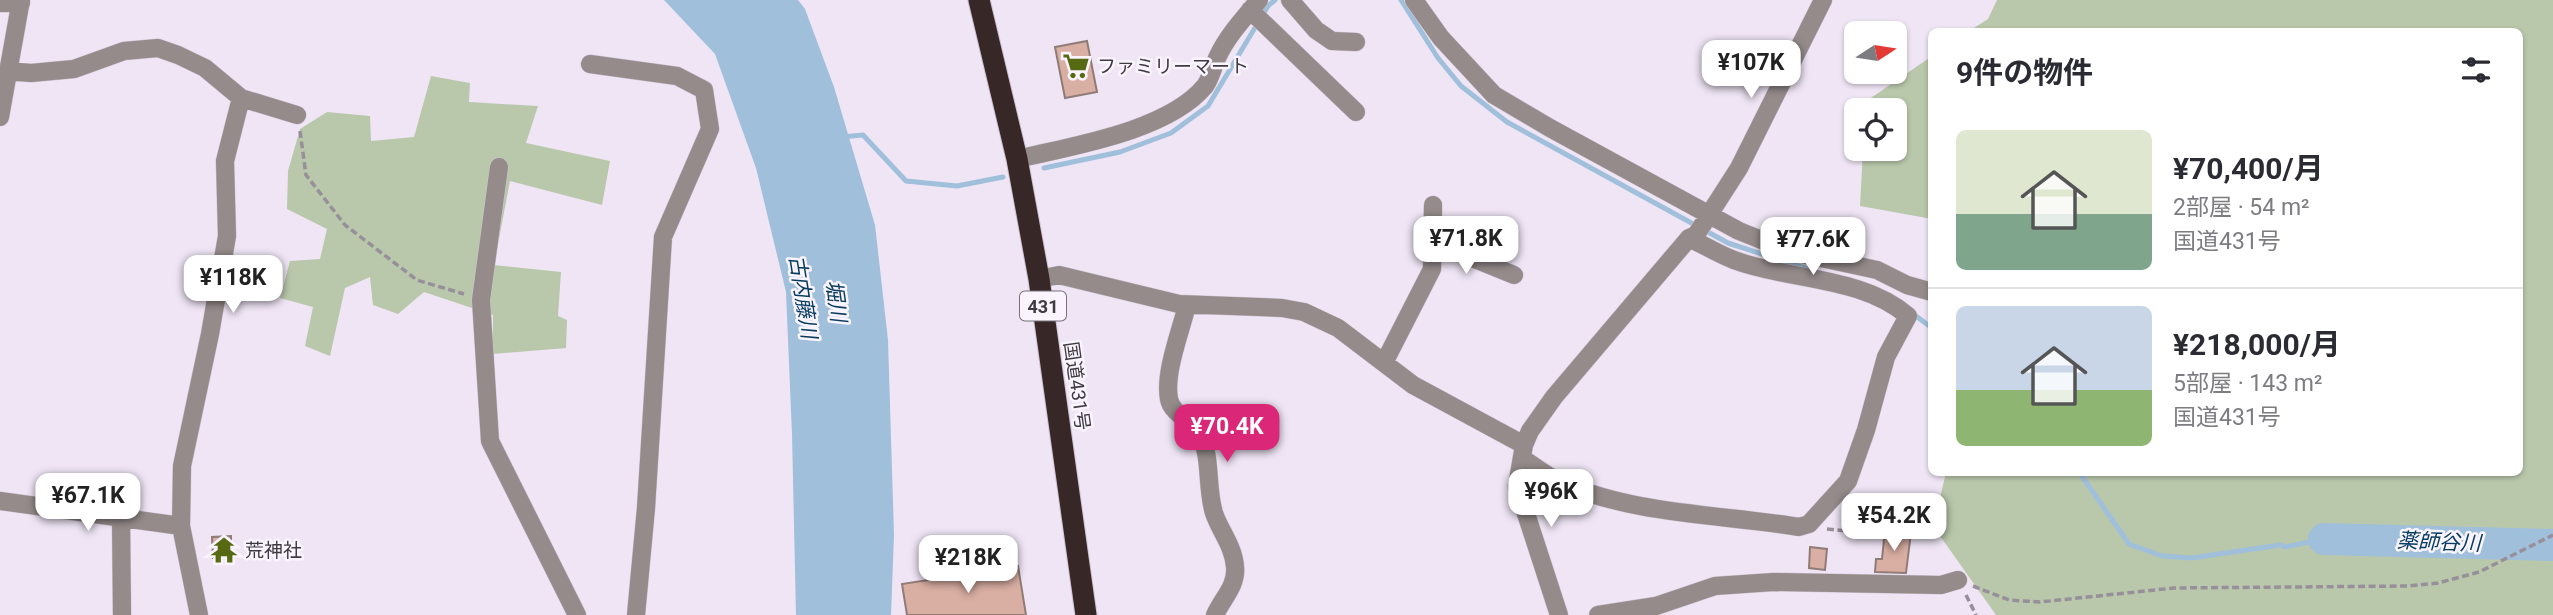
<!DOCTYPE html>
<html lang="ja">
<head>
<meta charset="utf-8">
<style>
	body { margin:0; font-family:Roboto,"Noto Sans JP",sans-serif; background:#f7f7f7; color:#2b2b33; height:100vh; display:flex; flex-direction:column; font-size:26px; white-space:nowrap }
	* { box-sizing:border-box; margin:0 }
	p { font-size:23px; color:#7c7c81 }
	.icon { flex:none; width:38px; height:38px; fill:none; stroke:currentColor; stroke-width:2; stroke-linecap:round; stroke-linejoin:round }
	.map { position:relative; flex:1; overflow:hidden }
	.sheet { position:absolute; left:1928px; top:28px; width:595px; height:448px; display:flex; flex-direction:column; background:#fff; border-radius:10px; box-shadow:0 2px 5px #0004 }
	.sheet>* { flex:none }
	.needle { width:46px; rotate:78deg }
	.fabs { position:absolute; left:1844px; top:21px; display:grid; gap:14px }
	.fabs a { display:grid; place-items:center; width:63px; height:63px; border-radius:10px; background:#fff; box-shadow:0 2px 5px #0004; font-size:35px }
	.price { position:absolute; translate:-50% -60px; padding:0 16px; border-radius:14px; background:#fff; color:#222; font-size:23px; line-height:46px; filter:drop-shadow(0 2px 4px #0008) }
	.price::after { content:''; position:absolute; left:50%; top:42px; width:21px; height:16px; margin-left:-10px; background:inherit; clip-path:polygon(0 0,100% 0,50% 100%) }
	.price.current { background:#db2777; color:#fff }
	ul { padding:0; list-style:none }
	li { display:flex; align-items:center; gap:21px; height:175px; padding:0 28px }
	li+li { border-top:2px solid #e1e1e2 }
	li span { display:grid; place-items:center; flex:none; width:196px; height:140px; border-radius:10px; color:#555 }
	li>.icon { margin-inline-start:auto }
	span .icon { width:84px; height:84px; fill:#fffc; stroke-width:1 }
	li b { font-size:30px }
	h2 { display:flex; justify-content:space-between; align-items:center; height:84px; padding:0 28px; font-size:30px }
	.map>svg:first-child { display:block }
</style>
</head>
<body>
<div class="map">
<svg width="2553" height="615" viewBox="0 0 2553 615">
	<rect width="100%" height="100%" fill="#efe5f5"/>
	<path fill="#b9c8ab" d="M1997 0H2553V615H1996L1933 526 1946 473 2520 472V32L1969 31 1988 19Z
		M1932 56V219L1860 206 1863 149H1895V110H1864L1865 102Z
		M431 76 470 83 469 102 538 106 526 143 610 161 602 205 510 181 494 265 561 272 558 316 567 320 566 348 493 354V315L424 292 398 314 373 305 370 277 345 288 330 356 305 346 313 307 280 298 290 261 320 259 327 229 287 209 288 171 300 129 327 112 370 116 371 141 414 137Z"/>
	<path fill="#a0bfdb" d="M664 0H798L805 9 834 87 875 225 888 340 894 535 891 615H796L792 434 786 292 756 168 715 54Z"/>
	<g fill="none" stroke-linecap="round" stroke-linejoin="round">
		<path stroke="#a0bfdb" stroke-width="5" d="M1401 0 1438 58 1461 86 1507 122 1728 243 1814 271
			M842 137 863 135 906 181 957 186 1003 177
			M1044 168 1120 152 1171 133 1208 106 1268 6 1275 0
			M1912 313 1932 328
			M2079 472 2129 544 2162 556 2192 558 2280 545 2285 547 2324 539"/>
		<path stroke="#a0bfdb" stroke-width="32" d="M2324 539 2553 545"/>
	</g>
	<path fill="#d9aea3" stroke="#8f7c77" stroke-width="2" d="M1087 41 1097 92 1065 98 1055 47Z
		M1885 530 1911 532 1906 573 1875 572 1876 559H1882Z
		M231 536V557L213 558 212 537Z
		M1810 547 1827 549 1825 570 1809 568Z
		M1018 566 1026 615H907L902 584Z"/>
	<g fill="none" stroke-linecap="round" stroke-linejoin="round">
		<g stroke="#ccc3d1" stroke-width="19">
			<path id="minor" d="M1290 0 1316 30 1332 41 1356 42
				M1414 0 1441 38 1494 95 1550 128 1739 231 1789 251 1877 270 1907 285 1932 292
				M0 3H21
				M1250 10 1356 112
				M590 64 677 76 704 90 710 129 663 237 646 508 636 615
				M8 71 31 73 74 69 124 51 158 48 178 55 205 68 241 98 297 115
				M0 117 21 0
				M1017 159C1072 146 1168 131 1205 86 1211 78 1213 66 1218 56 1228 35 1244 18 1259 0
				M499 167 481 300 490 441 577 615
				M1433 242 1514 275
				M1039 279 1059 275 1179 304 1282 308 1304 312 1338 328 1413 385 1524 445
				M1187 305C1181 331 1164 372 1169 399 1172 415 1193 420 1200 434 1212 459 1206 487 1214 513 1220 531 1234 547 1235 567 1237 586 1222 599 1215 615
				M1384 363 1432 269 1433 205
				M1522 458C1533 465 1545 475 1558 481 1632 515 1720 514 1799 527L1809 524 1848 481 1866 430 1886 357 1908 316C1862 276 1790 281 1734 260 1718 254 1704 245 1689 238
				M0 501 181 526
				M121 518 122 615
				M199 615 181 526 182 466 210 334 227 236 225 161 241 98
				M1559 615 1517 486 1524 445 1530 431 1554 397 1689 238 1696 235 1739 168 1823 0
				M1598 615 1656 606 1715 586 1773 582 1941 585 1958 580"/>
		</g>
		<g stroke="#ccc3d1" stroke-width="23">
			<path id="highway" d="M979 0 1017 159 1039 279 1086 615"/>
		</g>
		<path stroke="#97909b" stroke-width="3.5" stroke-dasharray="7 3.5" stroke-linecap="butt" d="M300 131 306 175 345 225 417 280 464 294
			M1827 529 1869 533
			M1973 586 2009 600 2040 602 2174 588 2408 586 2438 583 2479 572 2553 535
			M1966 595 1976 615"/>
		<use href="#minor" stroke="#958b8b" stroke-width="18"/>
		<use href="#highway" stroke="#382727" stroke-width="21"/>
	</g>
	<defs>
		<g id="supermarket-bare" transform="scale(2.1)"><path d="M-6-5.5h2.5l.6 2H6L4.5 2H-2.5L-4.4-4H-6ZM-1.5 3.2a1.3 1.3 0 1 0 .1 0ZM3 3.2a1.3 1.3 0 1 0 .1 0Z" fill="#586913" stroke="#faf4fe" stroke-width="2.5" paint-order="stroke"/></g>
		<g id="temple-bare" transform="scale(2.1)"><path d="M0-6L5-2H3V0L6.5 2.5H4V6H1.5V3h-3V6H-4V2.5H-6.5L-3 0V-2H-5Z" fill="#586913" stroke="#faf4fe" stroke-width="2.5" paint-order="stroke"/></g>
	</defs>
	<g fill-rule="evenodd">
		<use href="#supermarket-bare" x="1076" y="66"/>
		<use href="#temple-bare" x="224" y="550"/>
	</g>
	<g text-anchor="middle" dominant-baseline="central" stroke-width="5" stroke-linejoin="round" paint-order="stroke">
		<rect fill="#faf4fe" stroke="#77727a" stroke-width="2" x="1020" y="291.5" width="46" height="29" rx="5"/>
		<g font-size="18" font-weight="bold" fill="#3f3b41">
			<text x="1043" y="306">431</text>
		</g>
		<g font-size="19" fill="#3f3b41" stroke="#faf4fe" text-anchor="start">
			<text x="1097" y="66">ファミリーマート</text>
			<text x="245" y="550">荒神社</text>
		</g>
		<g font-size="19" fill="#3f3b41" stroke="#faf4fe">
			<text transform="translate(1077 386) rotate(82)">国道431号</text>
		</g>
		<g font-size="21" font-style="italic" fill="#083d62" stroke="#faf4fe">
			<text transform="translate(803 297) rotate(81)">古内藤川</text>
			<text transform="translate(836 301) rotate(82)">堀川</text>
			<text transform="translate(2439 542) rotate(2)">薬師谷川</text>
		</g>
	</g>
</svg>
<div class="fabs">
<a><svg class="needle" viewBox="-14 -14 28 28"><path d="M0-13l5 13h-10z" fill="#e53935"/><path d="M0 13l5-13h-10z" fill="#7c7c81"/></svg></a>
<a><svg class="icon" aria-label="locate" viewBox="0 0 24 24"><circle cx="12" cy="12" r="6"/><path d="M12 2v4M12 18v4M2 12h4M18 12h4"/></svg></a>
</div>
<b class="price" style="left:1751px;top:100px">¥107K</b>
<b class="price" style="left:1466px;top:276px">¥71.8K</b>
<b class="price" style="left:1813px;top:277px">¥77.6K</b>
<b class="price" style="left:233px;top:315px">¥118K</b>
<b class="price current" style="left:1227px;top:464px">¥70.4K</b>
<b class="price" style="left:1551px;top:529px">¥96K</b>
<b class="price" style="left:88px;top:533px">¥67.1K</b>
<b class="price" style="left:1894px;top:553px">¥54.2K</b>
<b class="price" style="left:968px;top:595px">¥218K</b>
<section class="sheet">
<h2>9件の物件<svg class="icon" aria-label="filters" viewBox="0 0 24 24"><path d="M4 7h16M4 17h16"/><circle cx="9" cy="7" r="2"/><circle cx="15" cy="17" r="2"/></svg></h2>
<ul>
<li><span style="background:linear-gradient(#dfe7d0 60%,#7fa58c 0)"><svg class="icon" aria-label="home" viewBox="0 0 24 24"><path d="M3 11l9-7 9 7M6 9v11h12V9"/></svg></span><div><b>¥70,400/月</b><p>2部屋 · 54 m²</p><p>国道431号</p></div></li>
<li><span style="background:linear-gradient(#c9d6e8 60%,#8fb573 0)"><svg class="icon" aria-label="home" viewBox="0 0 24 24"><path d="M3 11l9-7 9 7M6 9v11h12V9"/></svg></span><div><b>¥218,000/月</b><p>5部屋 · 143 m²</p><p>国道431号</p></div></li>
</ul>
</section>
</div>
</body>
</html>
